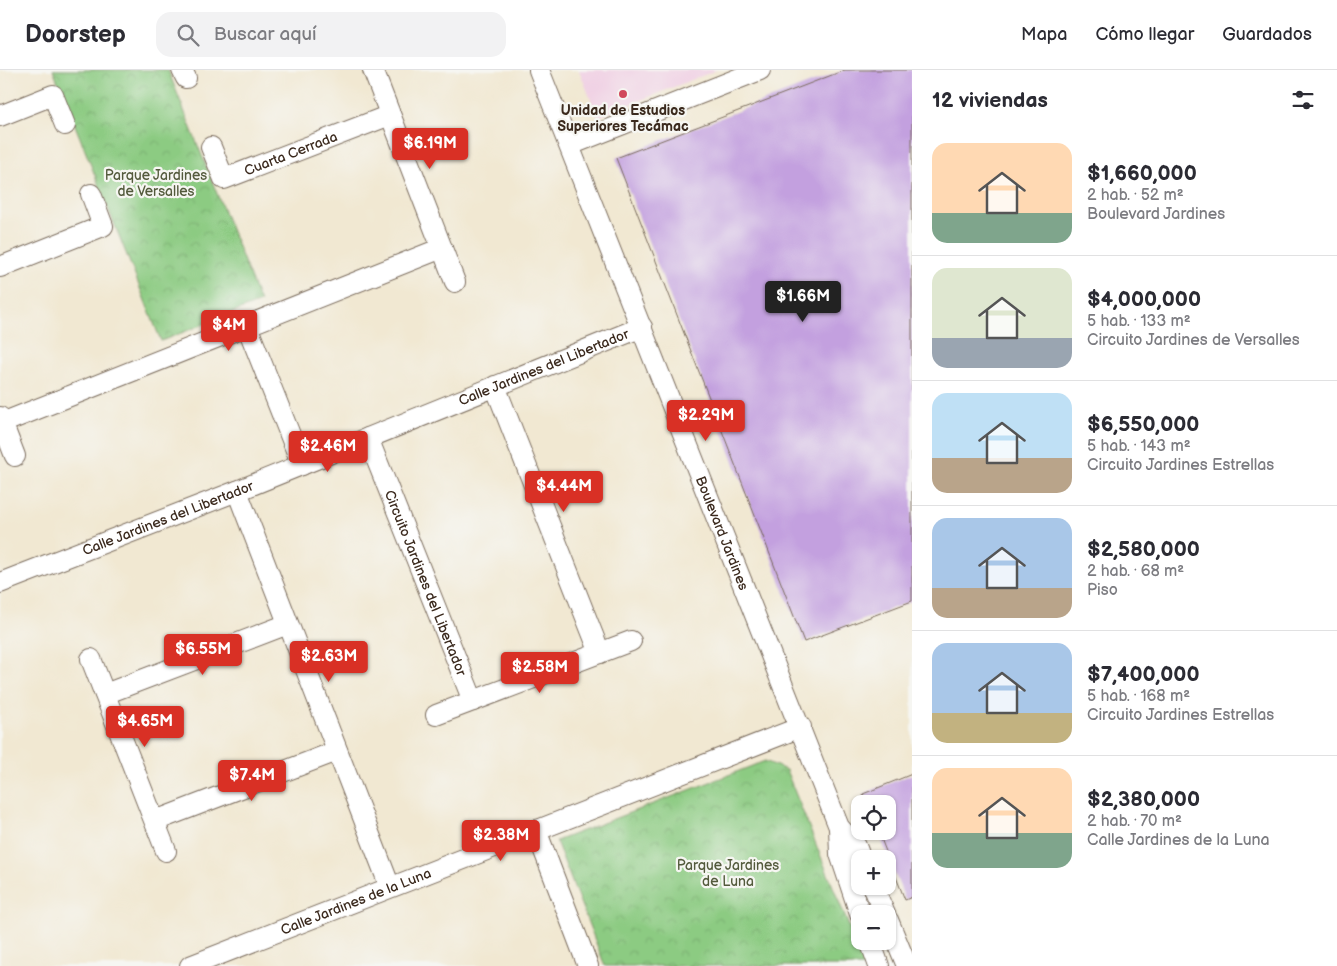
<!DOCTYPE html>
<html lang="es">
<head>
<meta charset="utf-8">
<style>
	body { margin:0; font-family:"Balsamiq Sans",sans-serif; background:#f2f2f3; color:#2b2b33; height:100vh; display:flex; flex-direction:column; font-size:19px; white-space:nowrap }
	* { box-sizing:border-box; margin:0 }
	p { font-size:16px; color:#7c7c81 }
	.icon { flex:none; width:28px; height:28px; fill:none; stroke:currentColor; stroke-width:2; stroke-linecap:round; stroke-linejoin:round }
	.map { position:relative; flex:1; overflow:hidden }
	.side { display:flex; flex-direction:column; background:#fff; width:425px }
	.side>* { flex:none }
	.fabs { position:absolute; left:851px; top:725px; display:grid; gap:10px }
	.fabs a { display:grid; place-items:center; width:45px; height:45px; border-radius:10px; background:#fff; box-shadow:0 1px 4px #0004; font-size:25px }
	.price { position:absolute; translate:-50% -42px; padding:0 11px; border-radius:5px; background:#d93025; color:#fff; font-size:16px; line-height:32px; filter:drop-shadow(0 1px 2px #0008) }
	.price::after { content:''; position:absolute; left:50%; top:30px; width:15px; height:11px; margin-left:-8px; background:inherit; clip-path:polygon(0 0,100% 0,50% 100%) }
	.price.active { background:#222; color:#fff }
	ul { padding:0; list-style:none }
	li { display:flex; align-items:center; gap:15px; height:125px; padding:0 20px }
	li+li { border-top:1px solid #e1e1e2 }
	li span { display:grid; place-items:center; flex:none; width:140px; height:100px; border-radius:15px; color:#555 }
	li>.icon { margin-inline-start:auto }
	span .icon { width:60px; height:60px; fill:#fffc; stroke-width:1 }
	li b { font-size:21px }
	h2 { display:flex; justify-content:space-between; align-items:center; height:60px; padding:0 20px; font-size:21px }
	header { display:flex; align-items:center; gap:30px; box-sizing:border-box; height:70px; padding:0 25px; background:#fff; border-bottom:1px solid #e1e1e2 }
	header strong { font-size:24px }
	nav { display:flex; gap:28px; margin-inline-start:auto; font-size:18px }
	.search { width:350px; height:45px; background:#f2f2f3; display:flex; align-items:center; gap:12px; box-sizing:border-box; padding:0 18px; border-radius:15px; color:#7c7c81; font-size:19px }
	main { display:flex; flex:1; min-height:0 }
	.map>svg:first-child { display:block }
</style>
</head>
<body>
<header>
<strong>Doorstep</strong>
<div class="search"><svg class="icon" aria-label="search" viewBox="0 0 24 24"><circle cx="10" cy="10" r="6"/><path d="M15 15l6 6"/></svg>Buscar aquí</div>
<nav><a>Mapa</a><a>Cómo llegar</a><a>Guardados</a></nav>
</header>
<main>
<div class="map">
<svg width="912" height="896" viewBox="0 0 912 896">
	<defs>
		<pattern id="park-crowns" width="20" height="18" patternUnits="userSpaceOnUse" patternTransform="scale(1.25)"><rect width="20" height="18" fill="#8ccb82"/><path d="M2 6a3 3 0 1 1 6 0M12 15a3 3 0 1 1 6 0" fill="none" stroke="#7aae70"/></pattern>
	</defs>
	<rect width="100%" height="100%" fill="#f6f6f2"/>
	<filter id="ink" filterUnits="userSpaceOnUse"><feTurbulence type="fractalNoise" baseFrequency=".02" numOctaves="2"/><feDisplacementMap in="SourceGraphic" scale="10" xChannelSelector="R" yChannelSelector="G"/><feConvolveMatrix kernelMatrix="1 2 1 2 8 2 1 2 1" color-interpolation-filters="sRGB"/></filter>
	<filter id="wash" filterUnits="userSpaceOnUse"><feTurbulence type="fractalNoise" baseFrequency=".0096" numOctaves="4" result="noise"/><feDisplacementMap in="SourceGraphic" scale="20" xChannelSelector="R" yChannelSelector="G"/><feGaussianBlur stdDeviation="1.12" result="paint"/><feColorMatrix in="noise" values="0 0 0 0 0 0 0 0 0 0 0 0 0 0 0 0 0 1.4 0 .05"/><feComposite in="paint" operator="in"/></filter>
	<g filter="url(#wash)">
		<rect width="100%" height="100%" fill="#f1e8d2"/>
		<path fill="#f0d0e4" d="M579 0H717L598 47Z"/>
		<path fill="url(#park-crowns)" stroke="#647a50" d="M53 0H168L260 232 161 271Z
			M765 691 786 700 865 896H605L556 771Z"/>
		<g id="blocks">
			<path fill="#c3a0df" d="M845 0H912V531L804 572 616 88Z
				M912 704V827L905 830 878 761H888V734H867L863 724Z"/>
		</g>
	</g>
	<g filter="url(#ink)">
		<use href="#blocks" fill-opacity="0" stroke="#7b6c5d" stroke-width="1"/>
		<g fill="none" stroke-linecap="round" stroke-linejoin="round">
			<g stroke="#7b6c5d" stroke-width="22">
				<g id="minor">
					<path d="M182 0 186 8"/>
					<path d="M373 0 455 212"/>
					<path id="s1" d="M539 0 839 757 856 776 861 789"/>
					<path d="M0 46 53 25 65 55"/>
					<path d="M570 75 760 0"/>
					<path id="s2" d="M211 77 224 109 390 45"/>
					<path d="M0 197 103 156 91 124"/>
					<path d="M247 256 302 395"/>
					<path d="M495 316 600 583"/>
					<path d="M0 347 15 386"/>
					<path d="M2 353 442 178"/>
					<path id="s3" d="M368 368 473 631"/>
					<path d="M237 421 390 817"/>
					<path id="s4" d="M0 513 237 421 642 257"/>
					<path d="M91 589 166 781"/>
					<path d="M105 624 288 554"/>
					<path d="M436 645 631 571"/>
					<path d="M155 751 337 681"/>
					<path d="M839 757 840 784 860 844"/>
					<path d="M536 760 588 896"/>
					<path d="M873 816 885 844"/>
					<path d="M888 850 907 896"/>
					<path d="M870 871 879 896"/>
					<path id="s5" d="M190 896 801 657"/>
				</g>
			</g>
			<use href="#minor" stroke="#fff" stroke-width="20"/>
		</g>
	</g>
	<circle fill="#d1495b" stroke="#f6f6f2" stroke-width="2" cx="623" cy="24" r="5"/>
	<g text-anchor="middle" dominant-baseline="central" stroke-width="4.5" stroke-linejoin="round" paint-order="stroke">
		<g font-size="14" font-weight="bold" fill="#3b2a1e" stroke="#f6f6f2">
			<text x="623" y="40">Unidad de Estudios<tspan x="623" dy="16">Superiores Tecámac</tspan></text>
		</g>
		<g font-size="14" fill="#3b2a1e" stroke="#f6f6f2">
			<text stroke="none"><textPath href="#s2" startOffset="106">Cuarta Cerrada</textPath></text>
			<text stroke="none"><textPath href="#s4" startOffset="585">Calle Jardines del Libertador</textPath></text>
			<text stroke="none"><textPath href="#s4" startOffset="180">Calle Jardines del Libertador</textPath></text>
			<text stroke="none"><textPath href="#s1" startOffset="498">Boulevard Jardines</textPath></text>
			<text stroke="none"><textPath href="#s3" startOffset="156">Circuito Jardines del Libertador</textPath></text>
			<text stroke="none"><textPath href="#s5" startOffset="178">Calle Jardines de la Luna</textPath></text>
		</g>
		<g font-size="14" fill="#535a3c" stroke="#f6f6f2">
			<text x="156" y="105">Parque Jardines<tspan x="156" dy="16">de Versalles</tspan></text>
			<text x="728" y="795">Parque Jardines<tspan x="728" dy="16">de Luna</tspan></text>
		</g>
	</g>
</svg>
<div class="fabs">
<a><svg class="icon" aria-label="locate" viewBox="0 0 24 24"><circle cx="12" cy="12" r="6"/><path d="M12 2v4M12 18v4M2 12h4M18 12h4"/></svg></a>
<a>+</a>
<a>−</a>
</div>
<b class="price" style="left:430px;top:100px">$6.19M</b>
<b class="price active" style="left:803px;top:253px">$1.66M</b>
<b class="price" style="left:229px;top:282px">$4M</b>
<b class="price" style="left:706px;top:372px">$2.29M</b>
<b class="price" style="left:328px;top:403px">$2.46M</b>
<b class="price" style="left:564px;top:443px">$4.44M</b>
<b class="price" style="left:203px;top:606px">$6.55M</b>
<b class="price" style="left:329px;top:613px">$2.63M</b>
<b class="price" style="left:540px;top:624px">$2.58M</b>
<b class="price" style="left:145px;top:678px">$4.65M</b>
<b class="price" style="left:252px;top:732px">$7.4M</b>
<b class="price" style="left:501px;top:792px">$2.38M</b>
</div>
<section class="side">
<h2>12 viviendas<svg class="icon" aria-label="filters" viewBox="0 0 24 24"><path d="M4 7h16M4 17h16"/><circle cx="9" cy="7" r="2"/><circle cx="15" cy="17" r="2"/></svg></h2>
<ul>
<li><span style="background:linear-gradient(#ffd9b3 70%,#7fa58c 0)"><svg class="icon" aria-label="home" viewBox="0 0 24 24"><path d="M3 11l9-7 9 7M6 9v11h12V9"/></svg></span><div><b>$1,660,000</b><p>2 hab. · 52 m²</p><p>Boulevard Jardines</p></div></li>
<li><span style="background:linear-gradient(#dfe7d0 70%,#9aa5b1 0)"><svg class="icon" aria-label="home" viewBox="0 0 24 24"><path d="M3 11l9-7 9 7M6 9v11h12V9"/></svg></span><div><b>$4,000,000</b><p>5 hab. · 133 m²</p><p>Circuito Jardines de Versalles</p></div></li>
<li><span style="background:linear-gradient(#bfe0f5 65%,#b9a48a 0)"><svg class="icon" aria-label="home" viewBox="0 0 24 24"><path d="M3 11l9-7 9 7M6 9v11h12V9"/></svg></span><div><b>$6,550,000</b><p>5 hab. · 143 m²</p><p>Circuito Jardines Estrellas</p></div></li>
<li><span style="background:linear-gradient(#a9c7e8 70%,#b9a48a 0)"><svg class="icon" aria-label="home" viewBox="0 0 24 24"><path d="M3 11l9-7 9 7M6 9v11h12V9"/></svg></span><div><b>$2,580,000</b><p>2 hab. · 68 m²</p><p>Piso</p></div></li>
<li><span style="background:linear-gradient(#a9c7e8 70%,#c2b280 0)"><svg class="icon" aria-label="home" viewBox="0 0 24 24"><path d="M3 11l9-7 9 7M6 9v11h12V9"/></svg></span><div><b>$7,400,000</b><p>5 hab. · 168 m²</p><p>Circuito Jardines Estrellas</p></div></li>
<li><span style="background:linear-gradient(#ffd9b3 65%,#7fa58c 0)"><svg class="icon" aria-label="home" viewBox="0 0 24 24"><path d="M3 11l9-7 9 7M6 9v11h12V9"/></svg></span><div><b>$2,380,000</b><p>2 hab. · 70 m²</p><p>Calle Jardines de la Luna</p></div></li>
</ul>
</section>
</main>
</body>
</html>
